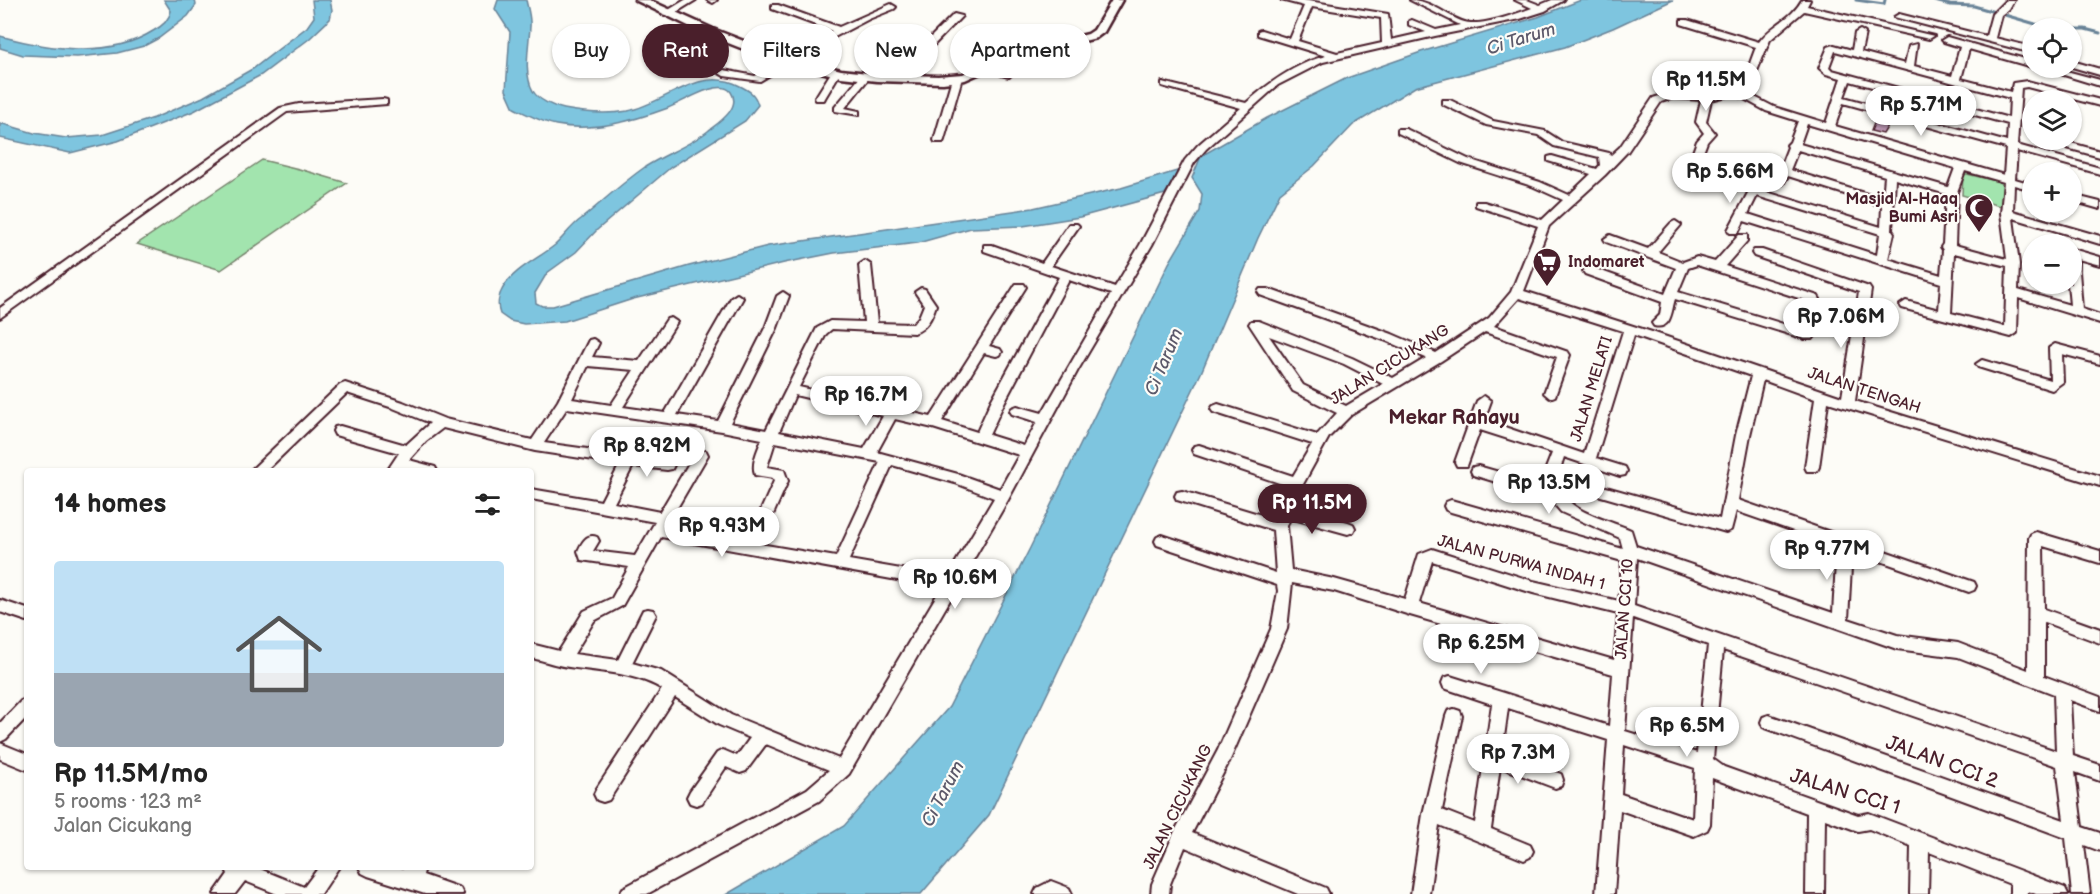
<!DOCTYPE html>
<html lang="en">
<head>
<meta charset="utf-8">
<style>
	body { margin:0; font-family:"Balsamiq Sans",sans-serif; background:#f2f2f2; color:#222; height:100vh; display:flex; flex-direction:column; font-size:22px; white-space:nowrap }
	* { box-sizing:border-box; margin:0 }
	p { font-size:20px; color:#767676 }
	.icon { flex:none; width:33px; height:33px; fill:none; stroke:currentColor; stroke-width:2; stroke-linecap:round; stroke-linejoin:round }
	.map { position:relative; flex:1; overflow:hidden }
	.panel { position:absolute; left:24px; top:468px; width:510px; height:402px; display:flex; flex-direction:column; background:#fff; border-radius:6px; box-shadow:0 2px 4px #0004 }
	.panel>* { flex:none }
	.hud { position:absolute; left:552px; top:24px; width:570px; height:54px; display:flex; gap:12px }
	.controls { position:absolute; left:2022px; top:18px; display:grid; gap:12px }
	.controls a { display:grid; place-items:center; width:60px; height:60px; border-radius:50%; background:#fff; box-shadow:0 2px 4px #0004; font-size:30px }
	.price { position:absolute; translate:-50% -51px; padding:0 14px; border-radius:21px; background:#fff; color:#222; font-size:20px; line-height:39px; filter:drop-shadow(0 2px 3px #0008) }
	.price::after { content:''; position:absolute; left:50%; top:36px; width:18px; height:14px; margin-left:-9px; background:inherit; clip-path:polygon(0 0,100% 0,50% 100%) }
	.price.on { background:#4a1f2b; color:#fff }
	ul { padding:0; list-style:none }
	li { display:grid; align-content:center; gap:12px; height:318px; padding:0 30px }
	li span { display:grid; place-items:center; height:186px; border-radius:6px; color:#555 }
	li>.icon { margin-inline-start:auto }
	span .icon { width:108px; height:108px; fill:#fffc; stroke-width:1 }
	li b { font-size:26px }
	h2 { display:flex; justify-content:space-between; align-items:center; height:72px; padding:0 30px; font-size:26px }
	.pill { padding:0 21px; border-radius:27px; background:#fff; box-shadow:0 2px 4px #0004; font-size:21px; line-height:54px }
	.pill.on { background:#4a1f2b; color:#fff }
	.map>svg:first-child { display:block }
</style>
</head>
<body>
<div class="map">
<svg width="2100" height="894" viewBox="0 0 2100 894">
	<rect width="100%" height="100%" fill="#fdfcf7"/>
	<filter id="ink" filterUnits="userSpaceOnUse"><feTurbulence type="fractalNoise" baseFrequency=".0167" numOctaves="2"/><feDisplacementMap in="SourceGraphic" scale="12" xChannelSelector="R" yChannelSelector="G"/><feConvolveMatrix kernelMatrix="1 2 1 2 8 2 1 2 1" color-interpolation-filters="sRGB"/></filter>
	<g filter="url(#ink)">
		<path fill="#a2e4ae" stroke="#76826c" stroke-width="1.5" d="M262 160 299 169 347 183 221 270 137 244Z
			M1963 173 2004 183 2003 207 1962 195Z"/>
		<path fill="#7ec5df" stroke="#698397" stroke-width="1.5" d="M164 0H195L196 5 188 16 159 38 144 46 117 53 77 57 23 55 0 48V36C48 49 109 59 153 31 161 27 169 20 171 11Z
			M312 0H330L332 10 330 19 309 39 261 75 194 111 118 141 70 153 0 138V123L34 133 66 138 102 135 154 118 203 97 254 68 307 27 314 17Z
			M498 0H526C528 9 531 18 530 27 529 45 523 74 533 91 538 100 554 107 564 109 585 113 606 115 628 111 666 103 700 65 740 86 750 91 755 94 758 105L745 121 671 167 597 230 576 252 547 273 535 293 536 303 542 306H553L689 266 768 246 1033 208 1121 188 1180 170 1165 194 1080 217 1023 226 971 228 918 243 834 253 784 263 633 299 565 321 524 324 510 321 500 314C497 306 498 296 503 288 514 269 538 259 555 245 564 237 571 226 581 219 602 202 622 183 645 167 665 154 689 146 708 131 718 123 742 108 731 92 720 77 680 104 668 108 633 121 593 132 556 125 541 122 527 114 514 108L506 90 510 32 495 9Z
			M1581 0H1673L1613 28 1565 47 1415 87 1353 125 1314 166 1280 193 1258 238 1201 373 989 815 921 894H727L844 826 949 707 1030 548 1169 263 1200 211 1202 194 1192 178 1201 156 1267 118 1347 78 1421 52 1538 17Z"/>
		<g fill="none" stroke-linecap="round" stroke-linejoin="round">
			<path stroke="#698397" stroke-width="3" d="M1856 0 1884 4 1885 0
				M1931 0 1950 5 1974 6 2049 28
				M2072 29H2085L2100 33"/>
			<g stroke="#4a1f2b" stroke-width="4">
				<path id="minor" d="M685 0H696L670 16 662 14Z
					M707 0H717L713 3Z
					M1281 0H1302L1388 14 1391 40 1426 32 1409 25V21L1412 20 1436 30 1460 25 1410 0C1434 0 1454 23 1471 23 1488 24 1516 14 1532 8L1515 0H1527L1540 5 1552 0H1564L1545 11 1520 19 1435 36 1323 62 1278 85 1206 149 1194 163 1152 245 1078 370 1008 500 849 774 819 801 647 894H620L623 888 807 789 829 770 766 744 746 771 740 773 726 767 702 803 696 805 690 803 687 797 690 791 717 753 723 750 737 756 750 738 719 725 675 697 609 800 603 802 597 800 594 794 597 788 662 689C633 671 595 672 563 666 552 664 542 660 531 658V644L559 651 584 611 612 598 629 567 581 560 578 551C582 542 587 533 597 537L599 541 593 551 635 556 655 522 531 499V489L601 501 620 464 535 451 443 428 426 441 409 460 435 467 437 471 403 469 387 471 399 453 335 435 333 431 335 427 340 426 406 445 430 423 393 408 347 393 266 471H250L340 385 345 383 403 402 445 419 532 440 558 401 589 340 593 339 599 343 592 357 639 361 667 319 671 318 677 322 623 407 665 413 731 298 737 294 743 298 677 415 718 421 765 328 777 296 783 292 789 296 777 328 730 423 766 430 817 328 830 321 864 322 859 265 865 261 871 265 877 323 913 324 919 317 924 305 915 292 921 288 925 289 936 305C932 317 927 329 914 333L832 329 826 334 799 387 931 417 1016 284H1024L1026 287 989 346 1000 349 1002 352 1000 355 996 356 984 353 942 421 977 432 991 401 1059 277 984 251V245H992L1042 263 1069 224H1077L1079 226 1051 266 1115 287 1140 245 1185 160 1198 145 1241 108 1162 86V82L1246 103C1269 83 1296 63 1326 56L1258 35V31L1261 30 1290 39 1304 6ZM1312 7 1381 18 1382 43 1337 53 1298 41ZM1069 280 1111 294 1042 413 1017 406 1012 408 1010 411 1012 414 1037 422 1024 446 989 435 1005 401ZM588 366 634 370 611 405 572 399ZM795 395 883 416 864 449 779 432ZM567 408 722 431 762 439C758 450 751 463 755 475L773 478 774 481 747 541 666 527 708 455 706 451H696L660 512 614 503 633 466 667 470 672 469 674 465 672 461 667 460 544 443ZM895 419 933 428 1019 455 1000 489 958 474 877 452ZM775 442 880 462 836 557 760 544 788 481 784 470 767 467ZM892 465 955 483 994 498 947 577 849 560ZM661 537 941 588 839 759 731 715 661 671 632 663 656 615 653 610 648 609 643 610 618 660 574 654 594 621 622 606Z
					M1802 0H1810L1807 6 1934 36 1929 39 1804 11 1770 40 1752 83 1743 91 1774 107 1826 123 1841 78 1826 74 1819 68 1828 47 1834 45 1852 50 1855 33 1860 30 1865 33 1861 52 1905 64 1909 46 1917 44 1914 66 1952 76 1960 47 1944 42 1942 40 1947 37 2032 61V67L1969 49 1961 79 2011 92 2013 83 2027 81 2100 100V106L2027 87 2021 88 2017 145 2100 168V174L2017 151 2015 179 2032 184V190L2014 185 2013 211 2100 236V244L2013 218 2019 264 2018 290 2070 305 2068 284H2072V249L2100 257V265L2078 259 2082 309 2100 315V323L2018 298 2017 333 2011 337 1902 308 1900 305 1906 301 1939 310 1941 283 1744 221 1738 233H1730L1728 230 1756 178H1776L1788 147 1787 145 1790 142 1798 121 1766 111 1735 94 1711 100 1706 122 1715 133 1707 142 1696 171 1691 174 1686 171 1697 141 1704 133 1696 122 1701 100 1673 98 1661 102 1628 151 1605 175 1549 226 1524 291 1655 333 1842 397 1859 292 1754 256 1752 253 1754 250H1762L1869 287 1871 290 1855 401 2100 476V486L1828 402 1819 467 1817 471H1807L1805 467 1815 399 1763 380 1750 435 1738 500 1974 582 1976 586 1974 590 1969 592 1852 551 1848 619 1897 635 1958 643 2028 670 2029 538 2031 534 2036 532 2100 551V563L2043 546 2044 609 2100 629V643L2044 622V676L2100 697V711L2070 700 2073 756 2100 765V781L2075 772 2082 827 2100 833V851L2084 845 2090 894H2072L2066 838 1763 727 1761 722 1763 717 1769 715 2064 820 2057 766 1723 650 1713 759 1724 767 1858 815 1869 813 2065 888 2068 894H2036L2028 891V894H2010V884L1929 852 1928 894H1910L1911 846 1869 829 1858 831 1825 819 1824 894H1806L1807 813 1712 778 1710 824 1707 830 1694 836 1620 810 1614 894H1596L1608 740 1508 708 1502 752 1561 774 1563 780 1561 786 1555 788 1500 767 1491 829 1530 845 1533 851 1530 857 1524 860 1439 825 1429 894H1411L1423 814 1446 716 1448 711 1454 709 1460 711 1462 716 1442 810 1475 823 1492 704 1444 688 1442 683 1444 678 1450 676 1609 726 1613 674 1410 615 1334 591 1292 583 1287 629 1230 760 1192 833 1326 888 1329 894H1298L1185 847 1170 884 1169 894H1151L1152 884 1175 831 1218 750 1271 629 1278 591 1277 585 1157 545 1155 541 1157 537 1162 535 1276 573 1273 530 1177 500 1175 496 1177 492 1182 491 1275 519 1288 486 1194 454 1192 450 1194 446 1199 445 1293 476 1312 444 1213 412 1211 409 1213 406 1218 404 1317 435 1337 413 1293 391 1249 324 1251 321H1259L1352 358 1393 378 1426 358 1384 340 1260 295 1258 292 1260 289H1268L1392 334 1436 353 1489 318 1511 292 1538 226 1476 206V202H1484L1542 220 1563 200 1532 186 1460 163 1398 133V129H1406L1468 159 1540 182 1569 195 1591 174 1548 161V157L1552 156 1597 169 1600 165 1599 157 1554 146 1538 135 1486 125 1442 104V100H1450L1493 121 1545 131 1562 142 1609 153 1610 156 1620 147 1653 98 1672 92 1707 95 1733 89 1743 82 1756 47 1681 24V20H1687L1759 42C1771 25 1792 19 1802 0ZM1835 51 2010 98 2009 118 1832 70 1829 67ZM1850 81 2008 124 2007 142 1844 97ZM1843 103 2006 148 2004 175 1835 126ZM1807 124 1955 168 1948 187 1800 144ZM1798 150 1885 176 1883 199 1790 170ZM1965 171 2004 182 2001 213 2007 259 1955 245 1957 192ZM1788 176 1882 206 1881 227 1760 190 1764 184H1783ZM1895 179 1946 194 1943 244 1941 247 1943 250 1941 275 1888 259 1894 233 1892 230ZM1757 196 1880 234 1877 255 1748 214ZM1954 253 2007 266 2005 327 1951 313ZM1519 298 1623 331 1584 454 1484 420 1491 401 1484 396 1477 401 1455 462 1457 466H1467L1480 430 1552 453 1545 471 1544 485 1478 466 1473 467 1471 471 1473 475 1549 498 1561 512 1620 538 1623 549 1451 500 1446 502 1444 506 1446 510 1451 512 1622 561 1619 601 1533 581 1432 549 1419 554 1405 599 1334 579 1291 570 1287 526 1290 518 1348 534 1353 532 1355 528 1353 524 1348 522 1293 508 1296 497 1329 437 1351 415 1441 361 1485 332 1557 357 1544 393 1550 398 1555 396 1570 355 1568 352 1494 326ZM1634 335 1751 376 1736 435 1720 519 1599 485 1594 486 1592 490 1594 494 1726 532 1731 530 1736 511 1837 546 1833 613 1636 546 1631 530C1594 514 1544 509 1564 457L1620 476 1625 475 1627 471 1625 467 1596 458ZM1269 336 1344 364 1383 384 1346 406 1303 385ZM1637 558 1897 649 1958 657 2054 694 2056 751 1634 606ZM1432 561 1533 593 1618 614 1614 660 1419 603ZM1633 618 1708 645 1697 753 1625 731ZM1624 745 1695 768 1693 819 1621 794Z
					M2006 0H2014L2009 9 2001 15 1995 38 2032 47V53L1894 17 1899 14 1986 36 1992 14Z
					M891 4 896 7 894 9 869 19 825 42 760 81 724 76 719 73 724 70 755 76 832 31 772 9V5H778L839 27Z
					M954 14 962 16 932 47V55L919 81H913L911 79 922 55V46Z
					M1036 30 1041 33 1043 49 1038 52 1033 49 1031 33Z
					M1002 56 1007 59 1011 75 1009 77 1001 75 997 59Z
					M2072 61 2100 69V75L2072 67Z
					M2041 68H2055L2100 80V86Z
					M835 70 840 73 825 98 824 100H816L815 98 832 71Z
					M864 75 869 78 845 108 859 111V115L835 111V107L861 76Z
					M957 75 962 78 944 140 943 142H935L934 140 952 78Z
					M383 99 387 100V104L287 112 0 318V308L280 108 299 104Z
					M2071 143 2100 151V157L2067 148 2066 146Z
					M2072 195 2100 202V209L2072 201Z
					M1675 221 1681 225 1658 252 1683 262 1697 257 1715 262 1739 235H1747V241L1725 266 1818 296 1820 299 1814 303 1697 265 1688 268 1678 292 1813 333 1815 336 1813 339H1805L1675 299C1671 311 1672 330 1654 326L1652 323 1660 315 1662 302 1585 274 1583 271 1589 267 1593 268 1665 294 1676 268 1606 242 1604 239 1610 235 1648 249 1671 223Z
					M2055 344 2100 356V364L2062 354 2063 382 2052 390 1978 367 1976 364 1982 360 2050 380 2049 348Z
					M0 600 27 609V621L0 612Z
					M27 699V717L6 739 0 742V723L21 701Z
					M0 743 27 754V770L0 759Z
					M225 867H255L304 887 319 867H339L321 894H277L245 881 235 894H214L228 874Z
					M359 867H396L403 869 402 867H425L423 875 460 888 463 894H425L368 876 362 873Z
					M1051 881 1069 888 1072 894H1034L1037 888Z"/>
			</g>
			<g stroke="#4a1f2b" stroke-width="5">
				<path id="tertiary" d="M635 0H649L713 29 777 54 841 70 877 74 938 76 963 74 1004 55 1088 34 1094 30 1112 0H1122L1104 32 1096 38 1012 59 965 80 943 83 877 81 841 77 769 59 705 34Z"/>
			</g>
			<use href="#minor" fill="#fdfcf7" fill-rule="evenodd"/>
			<use href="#tertiary" fill="#fdfcf7" fill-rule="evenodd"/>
		</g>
		<path fill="#cea6c4" stroke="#4a1f2b" stroke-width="1.5" d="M1883 108 1891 121 1883 134 1871 131 1875 121Z"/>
		<path fill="#efc1e4" stroke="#4a1f2b" stroke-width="1.5" d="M1883 108 1895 111 1891 121 1879 118Z"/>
	</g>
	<defs>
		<g id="mosque-pin" transform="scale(1.5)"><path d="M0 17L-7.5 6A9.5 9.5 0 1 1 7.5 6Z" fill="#4a1f2b" stroke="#fdfcf7"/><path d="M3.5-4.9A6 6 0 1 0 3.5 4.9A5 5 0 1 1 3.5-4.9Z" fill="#fff"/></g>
		<g id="supermarket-pin" transform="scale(1.5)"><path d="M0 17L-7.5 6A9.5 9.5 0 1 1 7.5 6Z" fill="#4a1f2b" stroke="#fdfcf7"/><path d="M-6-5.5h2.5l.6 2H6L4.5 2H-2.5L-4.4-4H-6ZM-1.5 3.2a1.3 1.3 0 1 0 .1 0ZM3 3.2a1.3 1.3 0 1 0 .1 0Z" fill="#fff"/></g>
	</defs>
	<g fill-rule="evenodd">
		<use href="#mosque-pin" x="1979" y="208"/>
		<use href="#supermarket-pin" x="1547" y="262"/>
	</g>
	<g text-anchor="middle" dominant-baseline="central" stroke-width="4.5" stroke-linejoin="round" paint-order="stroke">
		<g font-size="16" font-weight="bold" fill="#4a1f2b" stroke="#fdfcf7" text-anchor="end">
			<text x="1958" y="199">Masjid Al-Haaq<tspan x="1958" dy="18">Bumi Asri</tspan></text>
			<text x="1568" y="262" text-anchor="start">Indomaret</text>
		</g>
		<g font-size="16" fill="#4a1f2b" stroke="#fdfcf7">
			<text transform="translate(1390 365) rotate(-32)">JALAN CICUKANG</text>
			<text transform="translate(1592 389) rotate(-73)">JALAN MELATI</text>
			<text transform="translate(1864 391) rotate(18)">JALAN TENGAH</text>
			<text transform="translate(1521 563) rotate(15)">JALAN PURWA INDAH 1</text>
			<text transform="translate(1625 609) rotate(-86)">JALAN CCI 10</text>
			<text transform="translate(1178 807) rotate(-64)">JALAN CICUKANG</text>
		</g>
		<g font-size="18" font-style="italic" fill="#5c596a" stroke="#fdfcf7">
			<text transform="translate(1521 39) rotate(-17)">Ci Tarum</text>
			<text transform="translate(1164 362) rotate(-67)">Ci Tarum</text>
			<text transform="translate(943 794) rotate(-62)">Ci Tarum</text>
		</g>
		<g font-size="20" font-weight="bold" fill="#4a1f2b" stroke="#fdfcf7">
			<text x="1454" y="418">Mekar Rahayu</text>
		</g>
		<g font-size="20" fill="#4a1f2b" stroke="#fdfcf7">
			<text transform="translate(1942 762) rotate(20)">JALAN CCI 2</text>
			<text transform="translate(1845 792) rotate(17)">JALAN CCI 1</text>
		</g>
	</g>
</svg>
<div class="controls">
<a><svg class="icon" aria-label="locate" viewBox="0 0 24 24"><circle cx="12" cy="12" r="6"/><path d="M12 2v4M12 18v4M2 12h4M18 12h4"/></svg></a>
<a><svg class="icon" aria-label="layers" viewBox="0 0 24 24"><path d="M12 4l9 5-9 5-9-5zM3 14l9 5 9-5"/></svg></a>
<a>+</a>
<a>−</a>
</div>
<b class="price" style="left:1706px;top:112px">Rp 11.5M</b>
<b class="price" style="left:1921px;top:137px">Rp 5.71M</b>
<b class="price" style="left:1730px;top:204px">Rp 5.66M</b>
<b class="price" style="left:1841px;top:349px">Rp 7.06M</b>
<b class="price" style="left:866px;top:427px">Rp 16.7M</b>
<b class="price" style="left:647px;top:478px">Rp 8.92M</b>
<b class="price" style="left:1549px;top:515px">Rp 13.5M</b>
<b class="price on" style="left:1312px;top:535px">Rp 11.5M</b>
<b class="price" style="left:722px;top:558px">Rp 9.93M</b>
<b class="price" style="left:1827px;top:581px">Rp 9.77M</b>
<b class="price" style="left:955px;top:610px">Rp 10.6M</b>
<b class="price" style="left:1481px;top:675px">Rp 6.25M</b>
<b class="price" style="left:1687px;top:758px">Rp 6.5M</b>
<b class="price" style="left:1518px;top:785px">Rp 7.3M</b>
<div class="hud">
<a class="pill">Buy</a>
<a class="pill on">Rent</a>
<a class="pill">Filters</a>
<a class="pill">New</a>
<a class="pill">Apartment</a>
</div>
<section class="panel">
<h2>14 homes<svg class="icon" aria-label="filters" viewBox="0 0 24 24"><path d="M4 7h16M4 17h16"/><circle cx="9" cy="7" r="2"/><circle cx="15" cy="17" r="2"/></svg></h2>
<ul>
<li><span style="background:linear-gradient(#bfe0f5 60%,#9aa5b1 0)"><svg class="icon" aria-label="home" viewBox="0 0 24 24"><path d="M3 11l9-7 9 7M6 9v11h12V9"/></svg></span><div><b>Rp 11.5M/mo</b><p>5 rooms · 123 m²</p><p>Jalan Cicukang</p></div></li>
</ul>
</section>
</div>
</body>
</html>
